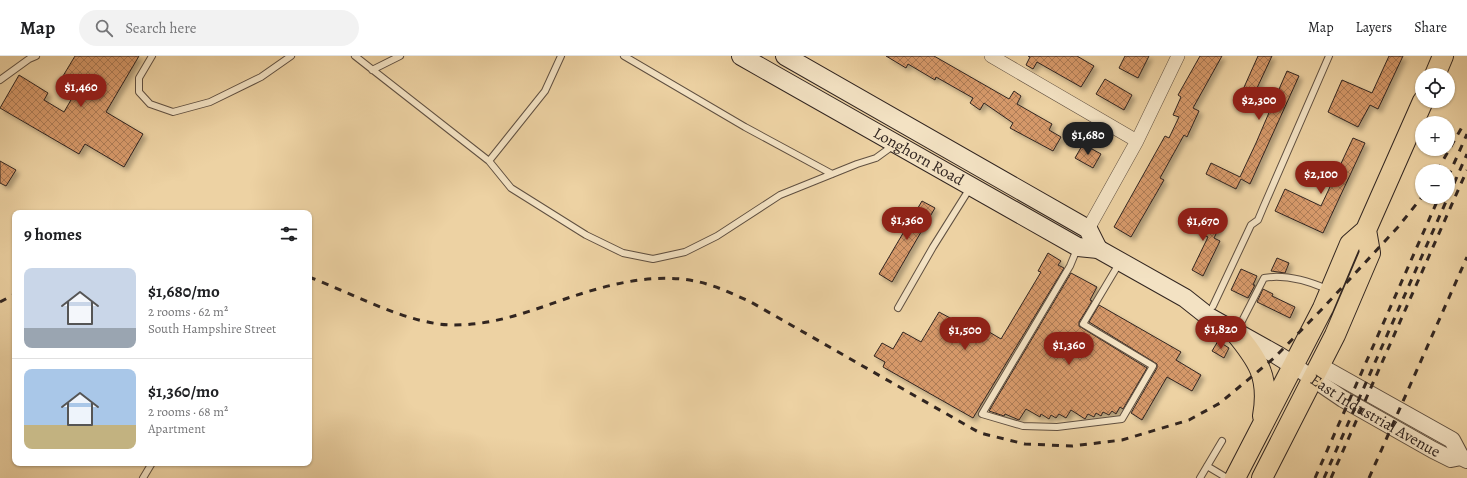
<!DOCTYPE html>
<html lang="en">
<head>
<meta charset="utf-8">
<style>
	body { margin:0; font-family:Alegreya,serif; background:#f2f2f2; color:#202124; height:100vh; display:flex; flex-direction:column; font-size:15px; white-space:nowrap }
	* { box-sizing:border-box; margin:0 }
	p { font-size:13px; color:#757577 }
	.icon { flex:none; width:22px; height:22px; fill:none; stroke:currentColor; stroke-width:2; stroke-linecap:round; stroke-linejoin:round }
	.map { position:relative; flex:1; overflow:hidden }
	.side { position:absolute; left:12px; top:154px; width:300px; height:256px; display:flex; flex-direction:column; background:#fff; border-radius:8px; box-shadow:0 1px 3px #0004 }
	.side>* { flex:none }
	.fabs { position:absolute; left:1415px; top:12px; display:grid; gap:8px }
	.fabs a { display:grid; place-items:center; width:40px; height:40px; border-radius:50%; background:#fff; box-shadow:0 1px 3px #0004; font-size:20px }
	.price { position:absolute; translate:-50% -34px; padding:0 9px; border-radius:14px; background:#8f2418; color:#fff; font-size:13px; line-height:26px; filter:drop-shadow(0 1px 2px #0008) }
	.price::after { content:''; position:absolute; left:50%; top:24px; width:12px; height:9px; margin-left:-6px; background:inherit; clip-path:polygon(0 0,100% 0,50% 100%) }
	.price.on { background:#222; color:#fff }
	ul { padding:0; list-style:none }
	li { display:flex; align-items:center; gap:12px; height:100px; padding:0 12px }
	li+li { border-top:1px solid #e0e0e0 }
	li span { display:grid; place-items:center; flex:none; width:112px; height:80px; border-radius:8px; color:#555 }
	li>.icon { margin-inline-start:auto }
	span .icon { width:48px; height:48px; fill:#fffc; stroke-width:1 }
	li b { font-size:17px }
	h2 { display:flex; justify-content:space-between; align-items:center; height:48px; padding:0 12px; font-size:17px }
	header { display:flex; align-items:center; gap:24px; box-sizing:border-box; height:56px; padding:0 20px; background:#fff; border-bottom:1px solid #e0e0e0 }
	header strong { font-size:19px }
	nav { display:flex; gap:22px; margin-inline-start:auto; font-size:14px }
	.search { width:280px; height:36px; background:#f2f2f2; display:flex; align-items:center; gap:10px; box-sizing:border-box; padding:0 14px; border-radius:22px; color:#757577; font-size:15px }
	.map>svg:first-child { display:block }
</style>
</head>
<body>
<header>
<strong>Map</strong>
<div class="search"><svg class="icon" aria-label="search" viewBox="0 0 24 24"><circle cx="10" cy="10" r="6"/><path d="M15 15l6 6"/></svg>Search here</div>
<nav><a>Map</a><a>Layers</a><a>Share</a></nav>
</header>
<div class="map">
<svg width="1467" height="422" viewBox="0 0 1467 422">
	<defs>
		<pattern id="building-cross-hatch" width="8" height="8" patternUnits="userSpaceOnUse"><rect width="8" height="8" fill="#d59869"/><path d="M0 0l8 8M0 8l8-8" fill="none" stroke="#ad7c56"/></pattern>
		<filter id="shadow"><feDropShadow dx="3.5" dy="3.5" stdDeviation="2" flood-color="#0004"/></filter>
	</defs>
	<rect width="100%" height="100%" fill="#edd2a3"/>
	<filter id="stains"><feTurbulence type="fractalNoise" baseFrequency=".005" numOctaves="4"/><feColorMatrix values="0 0 0 0 .2 0 0 0 0 .09 0 0 0 0 .02 0 0 0 .5 -.17"/></filter>
	<radialGradient id="worn" r=".72"><stop offset=".6" stop-color="#630" stop-opacity="0"/><stop offset="1" stop-color="#630" stop-opacity=".3"/></radialGradient>
	<path fill="url(#building-cross-hatch)" stroke="#312520" filter="url(#shadow)" d="M75 0H139L106 56 143 78 124 111 85 88 79 98 0 52 19 19 48 37 44 44 64 56 79 30 63 20Z
		M886 0H934L1009 43 1014 35 1021 40 1017 48 1052 68 1049 74 1061 81 1053 95 1010 72 1013 67 984 47 980 54 970 47 973 42 936 21 935 24 908 8 906 12Z
		M1028 0H1077L1094 10 1081 31 1037 6 1033 13 1026 9 1030 1Z
		M1125 0H1149L1138 22 1119 12Z
		M1200 0H1222L1193 52 1199 55 1187 81 1184 79 1160 122 1164 124 1131 181 1114 171 1165 80 1169 82 1179 61 1173 59 1181 41 1178 39Z
		M1258 0H1272L1257 32 1276 40 1287 15 1299 20 1250 128 1241 123 1236 133 1206 118 1211 107 1240 121 1256 87 1271 52 1241 38Z
		M1389 0H1403L1378 53 1370 49 1358 71 1328 56 1342 24 1372 37Z
		M1105 23 1132 39 1124 54 1096 38Z
		M1353 82 1365 87 1323 177 1275 155 1285 133 1321 150Z
		M1083 88 1101 98 1093 112 1075 102Z
		M0 105 16 114 6 130 0 127Z
		M922 145 935 152 892 226 879 218Z
		M1189 157 1219 172 1214 182 1220 185 1203 220 1192 214 1208 181 1183 169Z
		M1048 197 1061 205 1058 209 1064 212 973 362 883 311 885 306 874 300 882 287 893 293 903 276 921 286 939 256 976 276 979 270 1001 283 1041 216 1038 215Z
		M1277 202 1289 207 1285 217 1271 215Z
		M1241 213 1257 220 1253 229H1255L1248 242 1231 234Z
		M1071 217 1097 231 1090 244 1092 245 1079 266V270L1147 312 1123 353 1120 351 1116 358 1112 355 1109 359 1103 356 1101 360 1096 357 1094 361 1088 358 1085 363 1071 354 1066 362 1059 358 1056 362 1051 359 1049 363 1041 358 1040 361 1026 353 1019 364 1005 358 1004 360 989 355Z
		M1263 233 1273 238 1272 240 1295 251 1290 262 1257 246Z
		M1099 249 1181 296 1176 304 1201 319 1192 335 1167 321 1142 364 1131 357 1157 312V308L1089 266Z
		M1218 285 1229 292 1224 302 1212 295Z"/>
	<g fill="none" stroke-linecap="round" stroke-linejoin="round">
		<g stroke="#605041" stroke-width="8">
			<path id="service" d="M152 0 139 22V36L150 48 173 56 210 46 261 21 291 0
				M355 0 489 105 511 132 586 179 623 197 653 203 685 196 717 180 780 139 857 108 876 102 894 89
				M624 0 745 71 832 118
				M372 14 400 0
				M0 24 29 3 36 0
				M489 105 545 35 561 0
				M1077 193 1070 210 982 358 1023 370 1057 371 1122 363 1153 310 1083 268 1120 206
				M1213 250 1251 169 1258 164 1263 152 1329 0
				M898 252 933 191 970 132
				M1241 267 1264 222C1285 218 1308 225 1327 233
				M1207 410 1227 422
				M143 422 152 407
				M1200 422 1222 385"/>
		</g>
		<g stroke="#605041" stroke-width="14">
			<path id="minor" d="M991 0 1137 85
				M1088 173 1137 85 1178 0"/>
		</g>
		<g stroke="#605041" stroke-width="18">
			<g id="tertiary">
				<path id="s1" d="M1293 309 1343 343 1433 394 1451 403 1461 401 1467 404"/>
				<path d="M1320 310 1452 384 1461 401"/>
			</g>
		</g>
		<g stroke="#312520" stroke-width="20">
			<g id="secondary">
				<path id="s2" d="M741 0 1078 191 1098 193 1185 242 1209 261 1277 299 1293 309"/>
				<path d="M785 0 1088 173 1098 193"/>
			</g>
		</g>
		<g stroke="#312520" stroke-width="22">
			<path id="primary" d="M1435 19 1443 0
				M1234 275C1258 304 1270 321 1263 360
				M1235 422 1323 252 1350 188 1366 174 1423 45
				M1262 422 1335 279 1370 197 1366 174"/>
		</g>
		<use href="#service" stroke="#f3e2c3" stroke-width="6"/>
		<use href="#minor" stroke="#f3e2c3" stroke-width="13"/>
		<use href="#tertiary" stroke="#f3e2c3" stroke-width="16"/>
		<use href="#secondary" stroke="#f3e2c3" stroke-width="18"/>
		<use href="#primary" stroke="#edd2a3" stroke-width="20"/>
		<path stroke="#312520" stroke-width="3" stroke-dasharray="7 7" stroke-linecap="butt" d="M1437 115 1462 71
			M1448 121 1467 78
			M309 221C352 237 408 269 454 269 494 269 528 256 565 243 612 227 665 213 713 230 725 234 737 240 749 245L980 377 1025 388 1072 390 1122 384 1189 364 1220 347 1274 302 1323 252 1398 171 1422 141
			M0 246 15 238
			M1315 422 1439 141
			M1324 422 1467 98
			M1331 422 1467 114
			M1369 422 1467 201"/>
	</g>
	<g text-anchor="middle" dominant-baseline="central" stroke-width="4" stroke-linejoin="round" paint-order="stroke">
		<g font-size="16" fill="#312520" stroke="#f3e2c3">
			<text stroke="none"><textPath href="#s2" startOffset="204">Longhorn Road</textPath></text>
			<text stroke="none"><textPath href="#s1" startOffset="97">East Industrial Avenue</textPath></text>
		</g>
	</g>
	<rect width="100%" height="100%" filter="url(#stains)"/>
	<rect width="100%" height="100%" fill="url(#worn)"/>
</svg>
<div class="fabs">
<a><svg class="icon" aria-label="locate" viewBox="0 0 24 24"><circle cx="12" cy="12" r="6"/><path d="M12 2v4M12 18v4M2 12h4M18 12h4"/></svg></a>
<a>+</a>
<a>−</a>
</div>
<b class="price" style="left:81px;top:52px">$1,460</b>
<b class="price" style="left:1259px;top:65px">$2,300</b>
<b class="price on" style="left:1088px;top:100px">$1,680</b>
<b class="price" style="left:1321px;top:139px">$2,100</b>
<b class="price" style="left:907px;top:185px">$1,360</b>
<b class="price" style="left:1203px;top:186px">$1,670</b>
<b class="price" style="left:1221px;top:294px">$1,820</b>
<b class="price" style="left:965px;top:295px">$1,500</b>
<b class="price" style="left:1069px;top:310px">$1,360</b>
<section class="side">
<h2>9 homes<svg class="icon" aria-label="filters" viewBox="0 0 24 24"><path d="M4 7h16M4 17h16"/><circle cx="9" cy="7" r="2"/><circle cx="15" cy="17" r="2"/></svg></h2>
<ul>
<li><span style="background:linear-gradient(#c9d6e8 75%,#9aa5b1 0)"><svg class="icon" aria-label="home" viewBox="0 0 24 24"><path d="M3 11l9-7 9 7M6 9v11h12V9"/></svg></span><div><b>$1,680/mo</b><p>2 rooms · 62 m²</p><p>South Hampshire Street</p></div></li>
<li><span style="background:linear-gradient(#a9c7e8 70%,#c2b280 0)"><svg class="icon" aria-label="home" viewBox="0 0 24 24"><path d="M3 11l9-7 9 7M6 9v11h12V9"/></svg></span><div><b>$1,360/mo</b><p>2 rooms · 68 m²</p><p>Apartment</p></div></li>
</ul>
</section>
</div>
</body>
</html>
